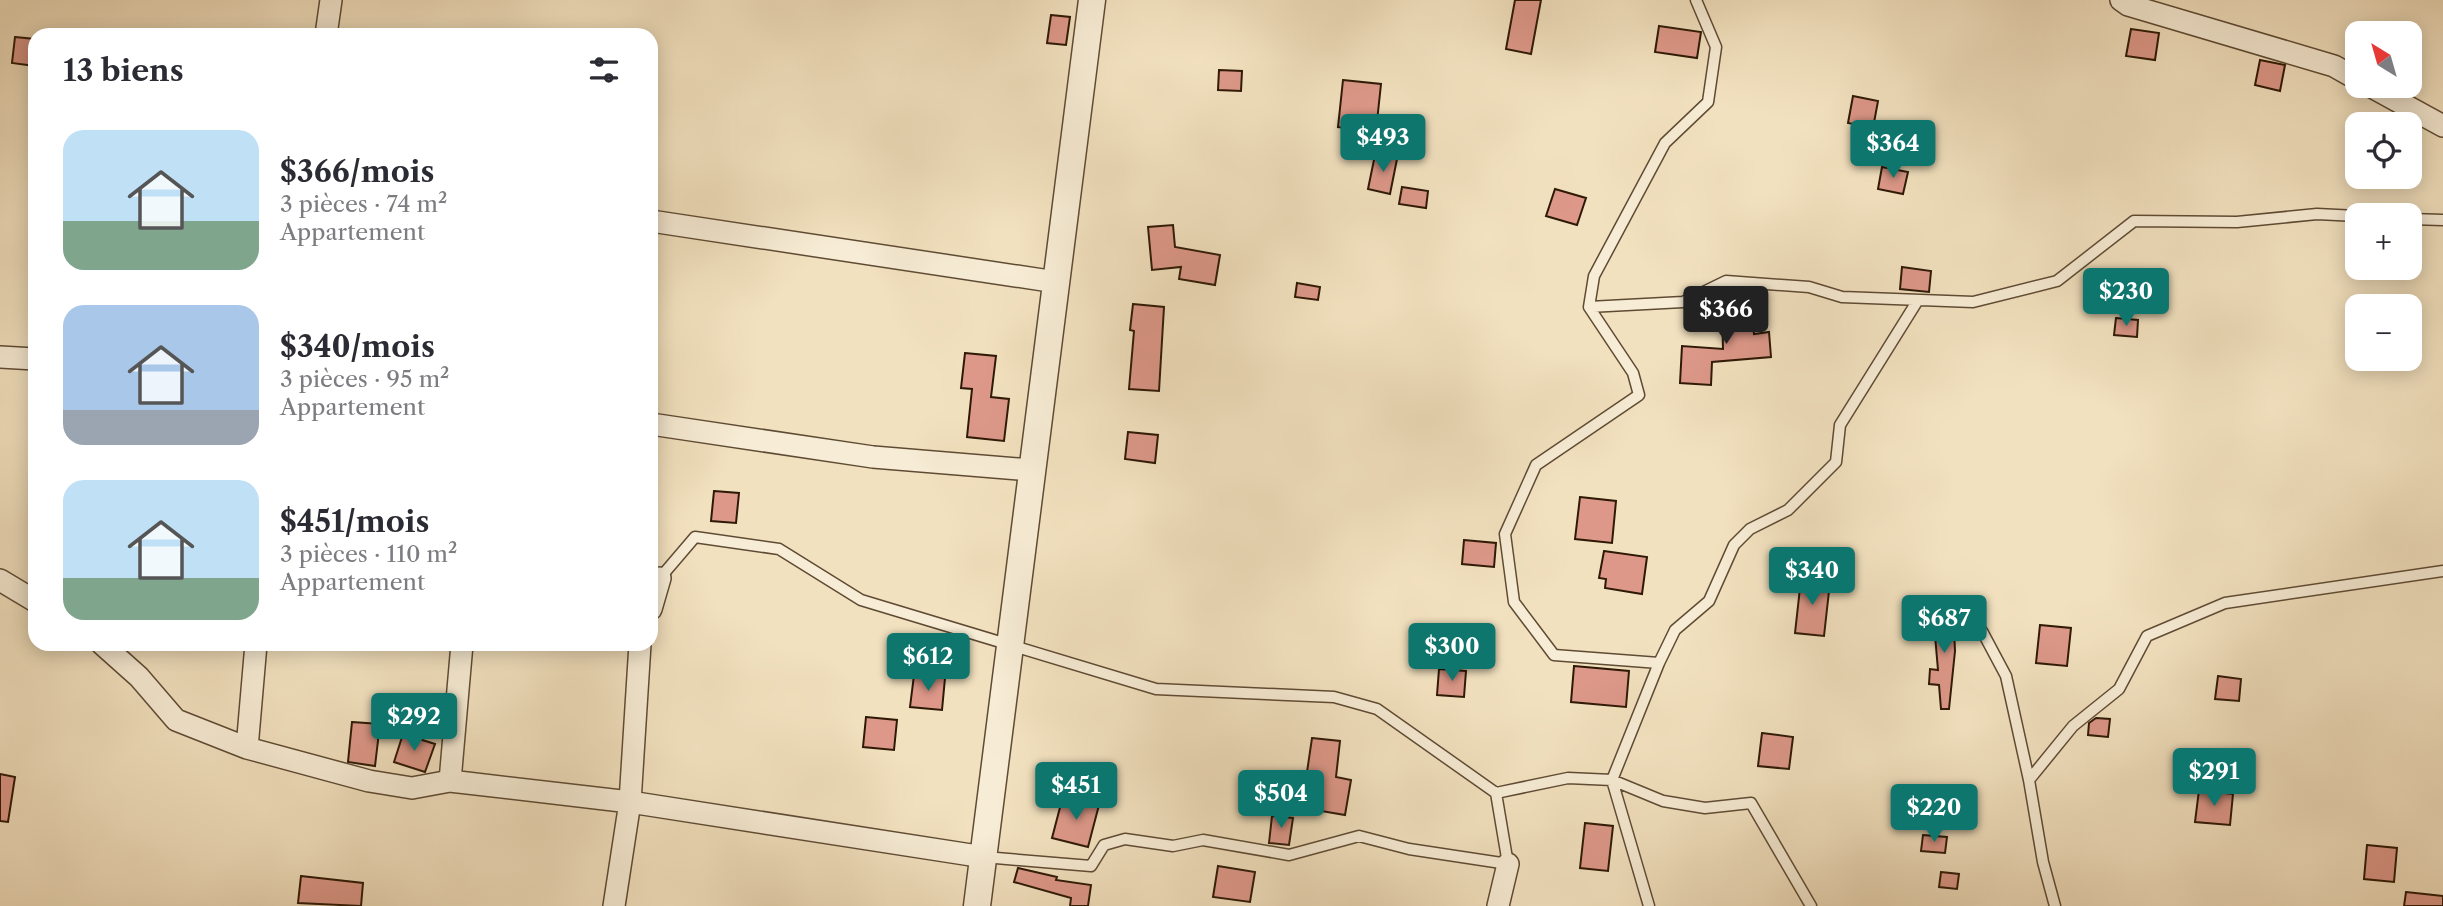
<!DOCTYPE html>
<html lang="fr">
<head>
<meta charset="utf-8">
<style>
	body { margin:0; font-family:"Libre Caslon Text",serif; background:#f7f7f7; color:#2b2b33; height:100vh; display:flex; flex-direction:column; font-size:26px; white-space:nowrap }
	* { box-sizing:border-box; margin:0 }
	p { font-size:23px; color:#7c7c81 }
	.icon { flex:none; width:38px; height:38px; fill:none; stroke:currentColor; stroke-width:2; stroke-linecap:round; stroke-linejoin:round }
	.map { position:relative; flex:1; overflow:hidden }
	.sheet { position:absolute; left:28px; top:28px; width:630px; height:623px; display:flex; flex-direction:column; background:#fff; border-radius:21px; box-shadow:0 4px 18px #0003 }
	.sheet>* { flex:none }
	.needle { width:46px; rotate:323deg }
	.fabs { position:absolute; left:2345px; top:21px; display:grid; gap:14px }
	.fabs a { display:grid; place-items:center; width:77px; height:77px; border-radius:14px; background:#fff; box-shadow:0 4px 18px #0003; font-size:35px }
	.price { position:absolute; translate:-50% -60px; padding:0 16px; border-radius:7px; background:#0f766e; color:#fff; font-size:23px; line-height:46px; filter:drop-shadow(0 2px 4px #0008) }
	.price::after { content:''; position:absolute; left:50%; top:42px; width:21px; height:16px; margin-left:-10px; background:inherit; clip-path:polygon(0 0,100% 0,50% 100%) }
	.price.active { background:#222; color:#fff }
	ul { padding:0; list-style:none }
	li { display:flex; align-items:center; gap:21px; height:175px; padding:0 35px }
	li span { display:grid; place-items:center; flex:none; width:196px; height:140px; border-radius:21px; color:#555 }
	li>.icon { margin-inline-start:auto }
	span .icon { width:84px; height:84px; fill:#fffc; stroke-width:1 }
	li b { font-size:30px }
	h2 { display:flex; justify-content:space-between; align-items:center; height:84px; padding:0 35px; font-size:30px }
	.map>svg:first-child { display:block }
</style>
</head>
<body>
<div class="map">
<svg width="2443" height="906" viewBox="0 0 2443 906">
	<rect width="100%" height="100%" fill="#f2e1bf"/>
	<filter id="stains"><feTurbulence type="fractalNoise" baseFrequency=".00286" numOctaves="4"/><feColorMatrix values="0 0 0 0 .2 0 0 0 0 .09 0 0 0 0 .02 0 0 0 .5 -.17"/></filter>
	<radialGradient id="worn" r=".72"><stop offset=".6" stop-color="#630" stop-opacity="0"/><stop offset="1" stop-color="#630" stop-opacity=".3"/></radialGradient>
	<path fill="#dd9889" stroke="#2e1906" stroke-width="2" d="M1515 0H1541L1531 54 1506 49Z
		M1051 15 1070 17 1066 45 1047 43Z
		M1659 26 1701 32 1697 58 1655 52Z
		M2131 29 2159 33 2155 60 2126 56Z
		M15 37 35 39V66L12 63Z
		M2260 60 2285 65 2280 91 2255 85Z
		M1219 70 1242 71 1241 91 1218 90Z
		M1343 80 1381 84 1376 131 1338 127Z
		M1853 96 1878 101 1873 128 1848 123Z
		M1375 155 1397 159 1390 194 1368 189Z
		M1882 167 1908 172 1903 194 1878 189Z
		M1402 187 1428 191 1426 208 1399 204Z
		M1555 189 1586 198 1577 225 1546 216Z
		M1173 225 1175 247 1220 255 1215 285 1179 279 1181 267 1152 270 1148 227Z
		M1902 267 1931 271 1929 292 1900 289Z
		M1297 283 1320 287 1318 300 1295 297Z
		M1133 304 1164 307 1159 391 1129 389 1134 331 1130 330Z
		M1751 304 1754 334 1769 332 1771 357 1712 362 1711 385 1680 383 1682 346 1723 349 1722 307Z
		M2116 318 2138 320 2137 337 2114 335Z
		M965 353 996 356 991 397 1009 399 1004 441 967 437 972 389 961 388Z
		M1128 432 1158 435 1155 463 1125 459Z
		M714 491 739 493 736 523 711 521Z
		M1580 497 1616 501 1612 543 1575 539Z
		M1464 540 1496 543 1494 567 1462 564Z
		M1604 551 1647 557 1642 594 1605 588 1606 579 1599 578Z
		M1801 579 1830 582 1824 636 1795 633Z
		M1953 610 1955 651 1949 709H1941L1939 685 1929 684 1930 669 1938 670 1933 612Z
		M2040 625 2071 628 2067 666 2036 663Z
		M1574 666 1629 671 1626 707 1571 702Z
		M1439 669 1466 671 1464 697 1437 695Z
		M914 675 945 678 942 710 910 707Z
		M2218 676 2241 679 2239 701 2215 699Z
		M866 717 897 720 894 750 863 747Z
		M2096 718 2110 719 2108 737 2088 735 2089 723Z
		M352 722 380 724 375 766 348 762Z
		M1762 733 1793 737 1789 769 1758 766Z
		M403 734 435 744 425 772 394 762Z
		M1312 738 1340 741 1336 777 1351 780 1345 815 1292 806 1298 771 1307 772Z
		M0 774 15 777 8 822 0 821Z
		M2199 790 2233 794 2230 825 2195 822Z
		M1063 796 1099 805 1088 847 1052 838Z
		M1272 816 1293 818 1289 845 1269 843Z
		M1585 823 1613 826 1608 871 1580 868Z
		M1923 835 1947 837 1945 853 1921 851Z
		M2367 845 2397 848 2394 882 2364 879Z
		M1218 866 1255 872 1250 902 1213 897Z
		M1018 868 1057 877 1056 880 1091 885 1088 906H1070L1071 898 1014 882Z
		M1941 872 1959 874 1957 889 1939 887Z
		M301 876 363 883 361 906 298 903Z
		M2406 892 2443 896V906H2404Z"/>
	<g fill="none" stroke-linecap="round" stroke-linejoin="round">
		<g stroke="#5f4b34" stroke-width="13">
			<path id="service" d="M2410 219 2443 220
				M1589 307 1683 302 1726 281 1809 287 1842 297 1973 302 2057 281 2134 221 2237 222 2317 214 2357 216
				M660 578 695 537 779 549 861 600 1156 689 1334 697 1377 709 1496 793 1508 864 1409 849 1359 836 1289 855 1203 840 1173 846 1125 839 1104 845 1091 866 984 857
				M1982 631 2006 676 2029 780 2043 862 2055 906
				M1659 663 1554 655 1514 602 1505 534 1536 465 1639 395 1633 373 1589 307 1594 276 1665 143 1708 102 1716 47 1696 0
				M2029 780 2073 726 2119 689 2147 636 2225 603 2443 571
				M1496 793 1568 778 1612 780 1663 801 1705 808 1751 803 1811 906
				M1649 906 1612 780 1659 663 1675 630 1709 601 1734 545 1750 529 1788 510 1836 462 1840 425 1918 300"/>
		</g>
		<g stroke="#5f4b34" stroke-width="24">
			<path id="minor" d="M2121 0 2128 5 2334 66 2357 79
				M326 35 331 0
				M2370 86 2443 126
				M651 221 1056 282
				M0 357 35 359
				M651 424 873 457 1031 470
				M0 580 35 601
				M651 609 660 578
				M102 644 139 677 176 720 247 748 369 781 412 788 450 781 630 802 984 857
				M247 748 256 644
				M450 781 462 644
				M614 906 630 802 640 644
				M1498 906 1508 864"/>
		</g>
		<g stroke="#5f4b34" stroke-width="29">
			<path id="tertiary" d="M977 906 1092 0"/>
		</g>
		<use href="#service" stroke="#f7ecd5" stroke-width="10"/>
		<use href="#minor" stroke="#f7ecd5" stroke-width="21"/>
		<use href="#tertiary" stroke="#f7ecd5" stroke-width="26"/>
	</g>
	<rect width="100%" height="100%" filter="url(#stains)"/>
	<rect width="100%" height="100%" fill="url(#worn)"/>
</svg>
<div class="fabs">
<a><svg class="needle" viewBox="-14 -14 28 28"><path d="M0-13l5 13h-10z" fill="#e53935"/><path d="M0 13l5-13h-10z" fill="#7c7c81"/></svg></a>
<a><svg class="icon" aria-label="locate" viewBox="0 0 24 24"><circle cx="12" cy="12" r="6"/><path d="M12 2v4M12 18v4M2 12h4M18 12h4"/></svg></a>
<a>+</a>
<a>−</a>
</div>
<b class="price" style="left:1383px;top:174px">$493</b>
<b class="price" style="left:1893px;top:180px">$364</b>
<b class="price" style="left:2126px;top:328px">$230</b>
<b class="price active" style="left:1726px;top:346px">$366</b>
<b class="price" style="left:1812px;top:607px">$340</b>
<b class="price" style="left:1944px;top:655px">$687</b>
<b class="price" style="left:1452px;top:683px">$300</b>
<b class="price" style="left:928px;top:693px">$612</b>
<b class="price" style="left:414px;top:753px">$292</b>
<b class="price" style="left:2214px;top:808px">$291</b>
<b class="price" style="left:1076px;top:822px">$451</b>
<b class="price" style="left:1281px;top:830px">$504</b>
<b class="price" style="left:1934px;top:844px">$220</b>
<section class="sheet">
<h2>13 biens<svg class="icon" aria-label="filters" viewBox="0 0 24 24"><path d="M4 7h16M4 17h16"/><circle cx="9" cy="7" r="2"/><circle cx="15" cy="17" r="2"/></svg></h2>
<ul>
<li><span style="background:linear-gradient(#bfe0f5 65%,#7fa58c 0)"><svg class="icon" aria-label="home" viewBox="0 0 24 24"><path d="M3 11l9-7 9 7M6 9v11h12V9"/></svg></span><div><b>$366/mois</b><p>3 pièces · 74 m²</p><p>Appartement</p></div></li>
<li><span style="background:linear-gradient(#a9c7e8 75%,#9aa5b1 0)"><svg class="icon" aria-label="home" viewBox="0 0 24 24"><path d="M3 11l9-7 9 7M6 9v11h12V9"/></svg></span><div><b>$340/mois</b><p>3 pièces · 95 m²</p><p>Appartement</p></div></li>
<li><span style="background:linear-gradient(#bfe0f5 70%,#7fa58c 0)"><svg class="icon" aria-label="home" viewBox="0 0 24 24"><path d="M3 11l9-7 9 7M6 9v11h12V9"/></svg></span><div><b>$451/mois</b><p>3 pièces · 110 m²</p><p>Appartement</p></div></li>
</ul>
</section>
</div>
</body>
</html>
